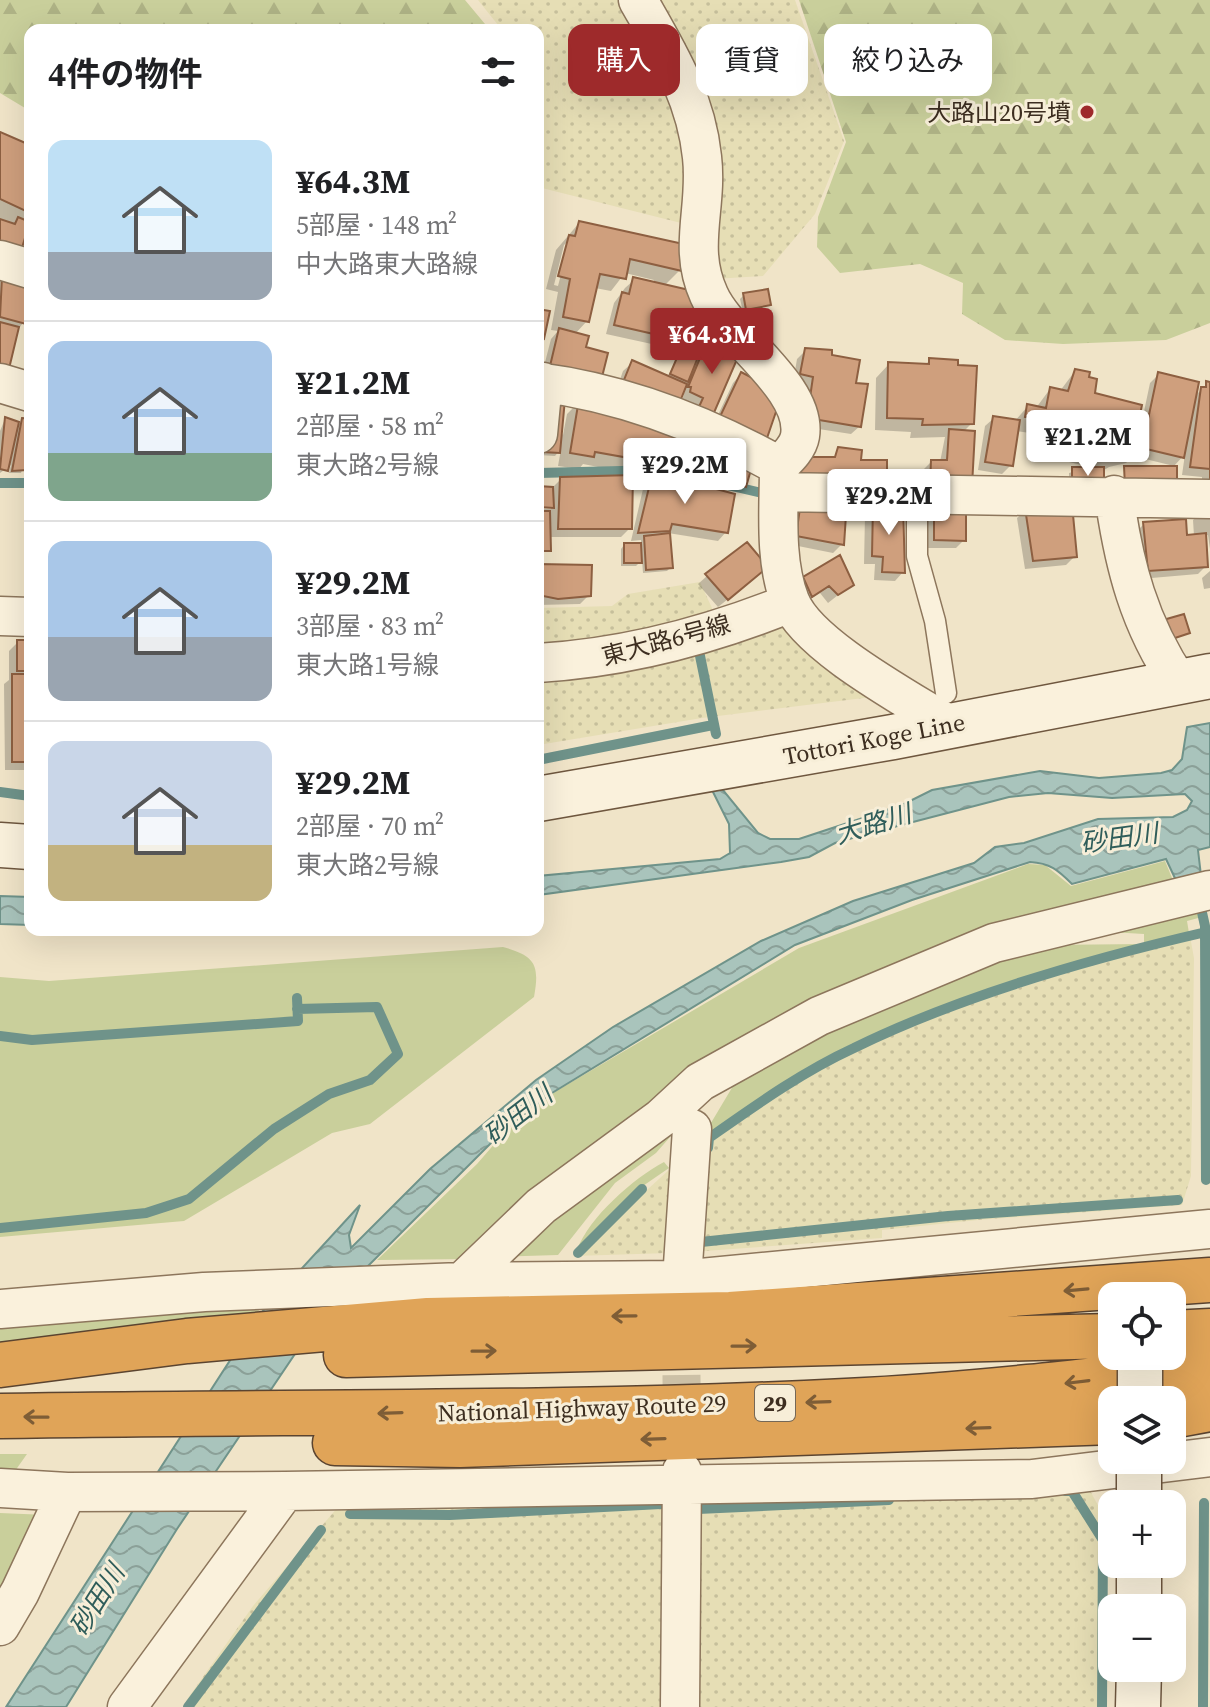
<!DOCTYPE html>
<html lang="ja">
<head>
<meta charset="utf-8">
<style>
	body { margin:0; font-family:"Source Serif 4","Noto Sans JP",serif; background:#f6f6f6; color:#202124; height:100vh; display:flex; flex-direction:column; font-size:30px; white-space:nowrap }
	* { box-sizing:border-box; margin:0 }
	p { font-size:26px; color:#757577 }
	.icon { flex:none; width:44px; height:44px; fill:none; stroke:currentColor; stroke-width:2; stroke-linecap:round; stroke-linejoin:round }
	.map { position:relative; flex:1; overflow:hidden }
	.panel { position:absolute; left:24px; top:24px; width:520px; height:912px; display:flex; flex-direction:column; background:#fff; border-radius:16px; box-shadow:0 8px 32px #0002 }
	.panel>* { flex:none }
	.banner { position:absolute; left:568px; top:24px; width:522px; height:72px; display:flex; gap:16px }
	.buttons { position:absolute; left:1098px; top:1282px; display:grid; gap:16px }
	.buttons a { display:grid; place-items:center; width:88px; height:88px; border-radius:16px; background:#fff; box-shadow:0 8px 32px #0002; font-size:40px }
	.price { position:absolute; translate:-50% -68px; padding:0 18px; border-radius:8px; background:#fff; color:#222; font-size:26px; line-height:52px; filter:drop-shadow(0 2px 4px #0008) }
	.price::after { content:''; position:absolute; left:50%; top:48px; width:24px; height:18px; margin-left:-12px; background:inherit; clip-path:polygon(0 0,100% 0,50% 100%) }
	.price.selected { background:#9e2a2b; color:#fff }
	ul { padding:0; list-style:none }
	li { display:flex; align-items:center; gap:24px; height:200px; padding:0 24px }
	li+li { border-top:2px solid #e0e0e0 }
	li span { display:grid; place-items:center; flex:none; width:224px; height:160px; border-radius:16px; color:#555 }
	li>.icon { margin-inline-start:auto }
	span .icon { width:96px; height:96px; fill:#fffc; stroke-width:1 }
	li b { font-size:34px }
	h2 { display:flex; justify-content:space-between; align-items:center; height:96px; padding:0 24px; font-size:34px }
	.chip { padding:0 28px; border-radius:16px; background:#fff; box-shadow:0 8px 32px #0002; font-size:28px; line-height:72px }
	.chip.selected { background:#9e2a2b; color:#fff }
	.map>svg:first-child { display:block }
</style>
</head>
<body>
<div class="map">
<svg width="1210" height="1707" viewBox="0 0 1210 1707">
	<defs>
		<pattern id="farmland-dots" width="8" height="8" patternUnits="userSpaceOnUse" patternTransform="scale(2)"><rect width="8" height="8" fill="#e6deb5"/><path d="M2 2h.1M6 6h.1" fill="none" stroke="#c6bf9b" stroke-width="1.8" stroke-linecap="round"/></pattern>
		<pattern id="forest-firs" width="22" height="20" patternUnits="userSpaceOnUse" patternTransform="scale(2)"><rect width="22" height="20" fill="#c9cf9b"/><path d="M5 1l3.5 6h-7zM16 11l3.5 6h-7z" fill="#aeb285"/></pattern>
		<pattern id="water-waves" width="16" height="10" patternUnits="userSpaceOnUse" patternTransform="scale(2)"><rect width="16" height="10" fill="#a9c4bc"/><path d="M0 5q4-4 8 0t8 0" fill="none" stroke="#8ba098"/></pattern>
	</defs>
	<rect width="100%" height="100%" fill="#f0e4c8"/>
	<path fill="url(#farmland-dots)" d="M478 0H635L669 59 693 226 538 187V30H502Z
		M644 0H795L844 141 815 214 763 276 714 279 708 189Z
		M700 582 717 619 538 654V608L612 606 628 594Z
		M786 623 888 695 702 718 538 745V673Z
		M1190 936 1194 958 1191 1176 1182 1205 978 1220 882 1230V1238L691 1252 699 1146 775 1093 854 1049 924 1019 1077 969Z
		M670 1169 676 1177 670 1253 574 1256Z
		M1088 1487 1106 1520V1707H690L695 1507Z
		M661 1500 670 1509 667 1707H186V1701L253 1606 338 1507Z"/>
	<path fill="#c9cf9b" d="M1165 861 1177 890 926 956 467 1259 377 1260 477 1164 503 1134 553 1093 799 948 1028 864 1045 865 1071 886Z
		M1198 901 1202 917 1187 921 1189 933C1076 964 961 995 854 1046 799 1072 749 1108 699 1143L736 1081 863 1009 1045 945 1144 944V934L1076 930Z
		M503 947C535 956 540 964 534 997L370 1124 332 1133 184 1221 0 1237V977L49 981Z
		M678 1128 656 1153 615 1183 558 1255 496 1257Z
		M664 1162 669 1168 640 1188 577 1250C589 1217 634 1178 664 1162Z
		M263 1304 254 1318 0 1346V1321Z
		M0 1454H27L15 1471 0 1470Z
		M0 1513 47 1515 0 1608Z"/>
	<path fill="url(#forest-firs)" d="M0 0H465L490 30H30V111L0 93Z
		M799 0H1210V323L1166 340 1063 344 1005 340 962 314 963 283 920 264 840 273 817 247 818 217 846 142Z"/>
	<path fill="url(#water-waves)" stroke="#6f938a" stroke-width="2" d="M1210 723V847L1198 850 1202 884 1180 889 1166 859 1072 884C1058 870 1050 863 1030 862L912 900 795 945 552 1093 500 1134 326 1308 177 1529 66 1707H6L260 1314 360 1205 349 1235 351 1248 430 1169 536 1080 613 1027 761 941 853 901 974 863 995 847 1024 843 1098 819 1173 817 1187 810 1192 801 1185 794 1112 798 1048 793 1009 797 863 835 835 843 809 857 781 862 538 895V876L720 859 730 853 729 824 707 780 714 779 758 833 770 839H799L902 805 932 790 1040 771 1099 778 1161 773 1172 770 1182 759 1187 727Z
		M0 896 30 897V925L0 924Z"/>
	<path fill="#0003" fill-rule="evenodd" d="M0 134 30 147V232L27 231 0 258Z
		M579 223 680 270 664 286 690 317 670 348 606 334 614 303 625 288 634 280 653 284 654 280 625 273 611 291 595 288 587 321 575 334 586 337 542 374 551 339 558 331 551 330 558 292 546 289 556 250ZM570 239 558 286 554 285 564 245Z
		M3 279 30 284V323L25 321 16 331 0 378V282Z
		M744 295 769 305 743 312 740 299Z
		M685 341 701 349 707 343 712 414 682 401 685 389 615 394 623 371 632 363 667 378Z
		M806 350 831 357 854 384 860 426 851 434 799 426 805 385 793 383 797 359Z
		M930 360 956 367 972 423 963 432 972 433 922 493 923 470 931 462H940L945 437 910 438 911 432 875 430 876 378 889 364 924 366Z
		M1075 371 1133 441 1138 440 1150 383 1159 374 1195 395 1210 384V487L1202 486V477L1182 475 1185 454 1174 466 1133 456 1126 463 1109 467 1069 491V473L1090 467 1027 452 1030 433 1016 431 1011 465 1002 474 978 470 985 426 994 418 1014 422 1028 406 1036 408 1050 389 1060 391Z
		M741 374 761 385 710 432 733 383Z
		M580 401 672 465 661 476 726 532 718 541 668 533 671 567 667 571 643 573 642 560 636 566H621V549L624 545H641V540L631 541 643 489 654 478 583 464 579 469 558 466 561 449 555 456 539 455 544 403 563 435 567 414Z
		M5 419 19 424 23 420 30 421V447L21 473H9L11 465 0 473V431Z
		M717 454 744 486 741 489 705 478Z
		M561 479 630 528 621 537H548L549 550 538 554V509H551V505H538V488L551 489Z
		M801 503 842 544 833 553 788 544 785 516Z
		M935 503 964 540 956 548H926V512Z
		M874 507 903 572 895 581 874 580 875 564H864L865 515Z
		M1206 507 1210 508V549L1208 535 1204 536 1206 566 1198 574 1140 579 1136 532 1144 524 1185 537 1194 536 1193 520Z
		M1026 510 1075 556 1066 565 1025 569 1017 518Z
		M538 566 589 595 580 604 538 605Z
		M1210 571V588L1204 589 1202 578Z
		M707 576H757L718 607 698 584Z
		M804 578 852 584 828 603 820 593 803 604 796 587Z
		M18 642H30V770H5L4 684 9 680V651Z"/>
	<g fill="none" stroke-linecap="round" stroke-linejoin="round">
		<path stroke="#6f938a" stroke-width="10" d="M538 473 663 470 762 493
			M0 483H30
			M691 652 699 651 716 734
			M538 760 713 725
			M0 792 30 796
			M1199 899 1205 926 1206 1180
			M0 1036 32 1040 298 1021 297 998
			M708 1148 709 1138C756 1105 802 1072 854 1048 962 995 1089 959 1206 932
			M0 1228 146 1213 189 1199 274 1129 329 1094 370 1080 398 1054 377 1007 297 1009
			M701 1242 948 1216 1178 1200
			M578 1253 642 1189
			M1065 1491H1072L1103 1540 1102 1707
			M350 1514 450 1515 661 1504
			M695 1517 698 1509 889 1500
			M188 1707 321 1530
			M1203 1707 1204 1503"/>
	</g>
	<path fill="#cf9f7d" stroke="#8d5f41" stroke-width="2" d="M0 132 30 145V213L0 199Z
		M18 217 30 222 20 254 0 248V219L15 224Z
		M579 221 688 245 682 271 630 259 626 279 600 274 589 322 563 317 570 279 558 276 569 235 575 236Z
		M2 277 30 282 26 324 0 317Z
		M633 277 698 292 692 318 686 317 680 340 614 325 622 292 629 294Z
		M768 289 771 305 746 310 743 293Z
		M538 309 550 311 544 339 538 337Z
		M0 322 19 327 8 373 0 372Z
		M559 328 589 336 586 347 608 353 601 381 550 366Z
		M685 339 702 347 688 382 670 374Z
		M707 341 738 357 713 415 698 409 703 398 690 392 691 387H688Z
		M805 348 832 350V355L860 360 856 383 868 384 861 427 807 418 813 377 800 374Z
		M929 358 958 360V365L977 366 974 424 922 425 923 419 887 418 888 362 929 364Z
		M632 360 687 384 677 409 622 385Z
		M1075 369 1090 372 1089 377 1097 379 1095 393 1142 405 1135 439 1143 438 1141 448 1146 449 1121 455 1120 459 1039 439 1042 420 1025 417 1027 404 1046 408 1050 387 1068 391Z
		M741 372 764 384 779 403 766 441 717 423Z
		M1158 372 1199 382 1184 458 1142 448Z
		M1206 381 1210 382V479V469L1190 467 1201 387H1206Z
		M547 397 565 399 560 453 542 452Z
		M579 399 680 432 674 466 595 452 594 457 570 453Z
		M993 416 1020 420 1013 466 985 462Z
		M5 417 19 422 8 471 0 469Z
		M22 418 30 419V456L27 470 12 471Z
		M949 429 975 431 972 486H930L931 460H947Z
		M838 447 862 450 861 460H887V488L798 487V450L811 457H835Z
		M716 452 752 466 746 487 707 474Z
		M1124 466H1177V486L1125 487Z
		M1072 467H1104V488H1072Z
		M660 474 735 494 728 533 672 524 670 531 638 533 651 479 658 480Z
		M633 475 632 529H558L560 477Z
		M538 486 553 487 554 508 538 507Z
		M847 500 844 545 796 536 801 501Z
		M934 501 966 502V541L934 540Z
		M1072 504 1077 557 1033 561 1025 508Z
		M873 505H903L905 573 882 572 883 557 872 556Z
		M538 511H550L551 551H538Z
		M1186 519 1187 535 1206 533 1208 567 1148 571 1143 522Z
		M670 533 673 568 646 570 644 536Z
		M747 542 768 567 728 600 705 574Z
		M624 543H641L642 563H624Z
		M840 555 854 585 838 595 829 586 812 597 803 577Z
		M538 564 592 565 591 596 558 599 538 595Z
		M1184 614 1190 633 1169 640 1163 620Z
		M17 640H30V671H17Z
		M12 674H30V762H12Z"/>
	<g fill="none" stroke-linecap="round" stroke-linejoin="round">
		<path stroke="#ccc0a6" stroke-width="38" stroke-dasharray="38 19" stroke-linecap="butt" d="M681 1318 682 1436"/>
		<g stroke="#8d765c" stroke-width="23">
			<path id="lane" d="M917 495V556L935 621 946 693"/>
		</g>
		<g stroke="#8d765c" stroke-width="41">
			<path id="street" d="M638 0C667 51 696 97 702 157 708 208 687 247 709 295 727 337 808 387 800 436 798 448 787 458 779 466
				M0 260 30 269
				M538 382C623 393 704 424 779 466 779 508 774 561 790 601 807 645 908 699 949 725
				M0 383 30 392
				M538 434 543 382
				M779 492 1210 499
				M1114 495C1124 566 1139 624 1179 683
				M0 616 30 617
				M538 663C623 658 711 635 790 603
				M462 1282 541 1206 661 1118 700 1082 819 1016 994 943 1210 890
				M681 1295 692 1129
				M0 1309 204 1292 462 1282 680 1280 1210 1229
				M0 1488 67 1492 285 1491 1032 1479 1210 1457
				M0 1626 20 1592 67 1492
				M127 1707 285 1491
				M680 1707 682 1471"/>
		</g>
		<g stroke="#6f573f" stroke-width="47">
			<path id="secondary" d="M538 799 893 737 1210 676
				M0 845 30 847
				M1139 1608V1564
				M1138 1707 1139 1668"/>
		</g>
		<g stroke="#5b4430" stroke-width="47">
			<path id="highway" d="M1172 1333 1210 1331
				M346 1355 1112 1336
				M0 1365 187 1341 428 1320 730 1314 1210 1280
				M0 1416C282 1411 564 1415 846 1401 968 1395 1089 1381 1210 1367
				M1172 1416 1210 1409
				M335 1443 460 1445 1112 1422"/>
		</g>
		<use href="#lane" stroke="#faf1dc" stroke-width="20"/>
		<use href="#street" stroke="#faf1dc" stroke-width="38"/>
		<use href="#secondary" stroke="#faf1dc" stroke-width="44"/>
		<use href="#highway" stroke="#e0a458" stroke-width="44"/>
		<g stroke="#6f573f" stroke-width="47" stroke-linecap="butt">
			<path id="secondary-bridge" d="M1140 1356V1400
				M1139 1504V1460"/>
		</g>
		<use href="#secondary-bridge" stroke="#faf1dc" stroke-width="44"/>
	</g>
	<defs><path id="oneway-shaft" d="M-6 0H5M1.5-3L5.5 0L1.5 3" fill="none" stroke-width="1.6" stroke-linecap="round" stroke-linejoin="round" transform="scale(2)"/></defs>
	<g stroke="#7e5d36">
		<use href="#oneway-shaft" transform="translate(1076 1290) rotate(175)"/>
		<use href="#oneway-shaft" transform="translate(624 1316) rotate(179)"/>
		<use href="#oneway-shaft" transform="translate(744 1346) rotate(-1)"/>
		<use href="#oneway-shaft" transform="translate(484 1351) rotate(-1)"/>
		<use href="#oneway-shaft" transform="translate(1077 1382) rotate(173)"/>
		<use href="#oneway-shaft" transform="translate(818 1402) rotate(178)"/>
		<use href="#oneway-shaft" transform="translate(390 1413) rotate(178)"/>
		<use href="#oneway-shaft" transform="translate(36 1417) rotate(-179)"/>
		<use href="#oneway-shaft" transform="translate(978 1428) rotate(178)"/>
		<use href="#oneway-shaft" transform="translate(653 1439) rotate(178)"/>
	</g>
	<circle fill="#9e2a2b" stroke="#f7eed8" stroke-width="3" cx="1087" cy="112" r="8"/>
	<g text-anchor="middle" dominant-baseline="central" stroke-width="6" stroke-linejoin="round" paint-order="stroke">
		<rect fill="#f7eed8" stroke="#756857" stroke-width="2" x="755" y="1385" width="40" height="36" rx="6"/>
		<g font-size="22" font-weight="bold" fill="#3d2e20">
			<text x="775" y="1403">29</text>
		</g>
		<g font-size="24" fill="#3d2e20" stroke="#f7eed8" text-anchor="end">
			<text x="1071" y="112">大路山20号墳</text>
		</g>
		<g font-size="24" fill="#3d2e20" stroke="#f7eed8">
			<text transform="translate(666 640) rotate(-15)">東大路6号線</text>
			<text transform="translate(874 739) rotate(-11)">Tottori Koge Line</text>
			<text transform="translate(582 1408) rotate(-2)">National Highway Route 29</text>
		</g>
		<g font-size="26" font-style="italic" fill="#2f5d5a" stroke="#f7eed8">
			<text transform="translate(873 824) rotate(-17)">大路川</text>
			<text transform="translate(1119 838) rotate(-8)">砂田川</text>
			<text transform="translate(518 1115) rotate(-38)">砂田川</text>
			<text transform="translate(97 1600) rotate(-58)">砂田川</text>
		</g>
	</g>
</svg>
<div class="buttons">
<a><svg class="icon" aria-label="locate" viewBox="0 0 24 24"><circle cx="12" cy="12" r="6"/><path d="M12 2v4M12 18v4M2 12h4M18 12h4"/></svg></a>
<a><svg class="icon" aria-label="layers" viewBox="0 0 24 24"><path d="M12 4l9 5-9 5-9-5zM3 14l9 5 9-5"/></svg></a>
<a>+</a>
<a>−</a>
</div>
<b class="price selected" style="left:712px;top:376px">¥64.3M</b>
<b class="price" style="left:1088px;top:478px">¥21.2M</b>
<b class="price" style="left:685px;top:506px">¥29.2M</b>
<b class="price" style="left:889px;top:537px">¥29.2M</b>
<div class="banner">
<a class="chip selected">購入</a>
<a class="chip">賃貸</a>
<a class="chip">絞り込み</a>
</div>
<section class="panel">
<h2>4件の物件<svg class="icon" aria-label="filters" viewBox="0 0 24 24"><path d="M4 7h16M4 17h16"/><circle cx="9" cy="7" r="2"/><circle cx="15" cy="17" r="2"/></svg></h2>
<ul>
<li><span style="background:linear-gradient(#bfe0f5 70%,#9aa5b1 0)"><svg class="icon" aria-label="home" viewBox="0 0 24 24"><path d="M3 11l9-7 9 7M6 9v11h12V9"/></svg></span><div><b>¥64.3M</b><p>5部屋 · 148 m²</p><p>中大路東大路線</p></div></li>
<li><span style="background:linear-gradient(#a9c7e8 70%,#7fa58c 0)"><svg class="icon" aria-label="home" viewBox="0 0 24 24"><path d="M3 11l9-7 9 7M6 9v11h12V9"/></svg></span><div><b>¥21.2M</b><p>2部屋 · 58 m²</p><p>東大路2号線</p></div></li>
<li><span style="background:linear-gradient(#a9c7e8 60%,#9aa5b1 0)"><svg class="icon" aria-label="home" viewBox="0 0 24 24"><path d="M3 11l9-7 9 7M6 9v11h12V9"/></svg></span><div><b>¥29.2M</b><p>3部屋 · 83 m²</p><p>東大路1号線</p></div></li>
<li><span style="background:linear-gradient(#c9d6e8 65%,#c2b280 0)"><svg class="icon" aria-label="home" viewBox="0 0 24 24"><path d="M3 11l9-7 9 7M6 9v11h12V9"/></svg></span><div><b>¥29.2M</b><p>2部屋 · 70 m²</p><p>東大路2号線</p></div></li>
</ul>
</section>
</div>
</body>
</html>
